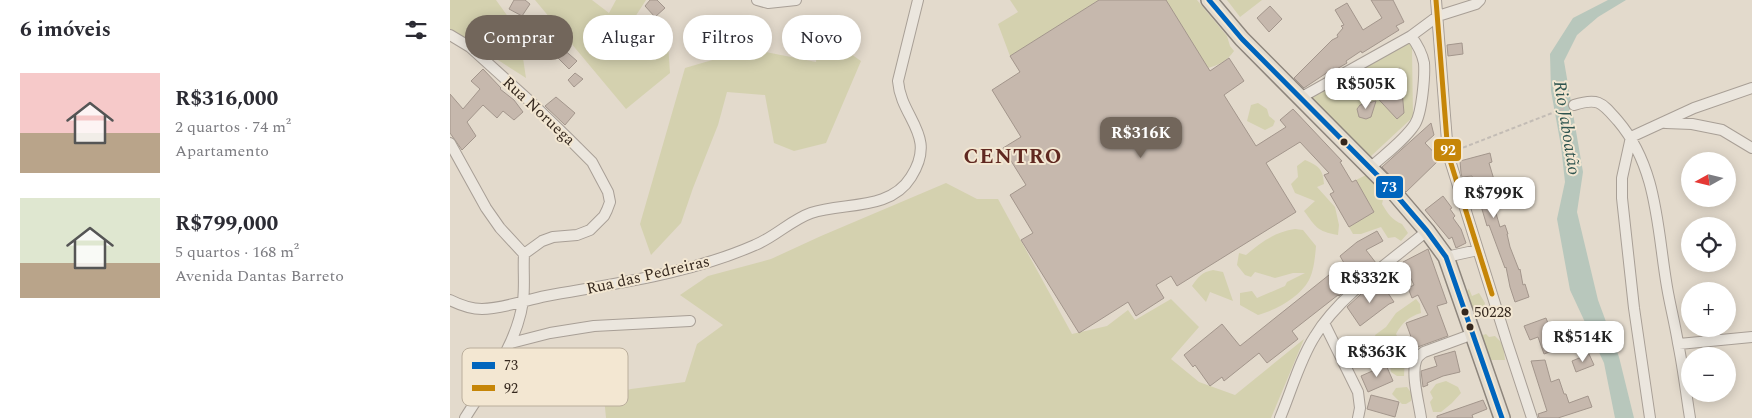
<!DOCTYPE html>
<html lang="pt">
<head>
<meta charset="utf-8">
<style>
	body { margin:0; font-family:Spectral,serif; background:#f2f2f3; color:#2b2b33; height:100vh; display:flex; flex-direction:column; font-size:19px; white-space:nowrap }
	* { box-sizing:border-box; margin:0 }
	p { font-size:16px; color:#7c7c81 }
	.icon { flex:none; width:28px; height:28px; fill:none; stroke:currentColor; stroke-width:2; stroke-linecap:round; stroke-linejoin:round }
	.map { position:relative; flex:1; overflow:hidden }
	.drawer { display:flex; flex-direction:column; background:#fff; width:450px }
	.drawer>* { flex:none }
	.hud { position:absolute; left:15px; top:15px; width:475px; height:45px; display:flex; gap:10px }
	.needle { width:32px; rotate:262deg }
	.controls { position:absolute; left:1231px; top:152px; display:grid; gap:10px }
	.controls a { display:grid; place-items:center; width:55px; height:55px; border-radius:50%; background:#fff; box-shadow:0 2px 12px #0003; font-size:25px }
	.price { position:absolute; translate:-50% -42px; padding:0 11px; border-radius:10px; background:#fff; color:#222; font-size:16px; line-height:32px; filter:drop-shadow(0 1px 2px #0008) }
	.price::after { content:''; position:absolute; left:50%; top:30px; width:15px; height:11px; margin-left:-8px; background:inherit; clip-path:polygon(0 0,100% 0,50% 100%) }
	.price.active { background:#72665b; color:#fff }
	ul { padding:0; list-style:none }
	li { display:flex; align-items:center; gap:15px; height:125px; padding:0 20px }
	li span { display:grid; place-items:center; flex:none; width:140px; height:100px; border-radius:0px; color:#555 }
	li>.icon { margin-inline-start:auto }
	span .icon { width:60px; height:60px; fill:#fffc; stroke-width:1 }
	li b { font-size:21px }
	h2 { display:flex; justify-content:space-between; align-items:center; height:60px; padding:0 20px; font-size:21px }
	.chip { padding:0 18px; border-radius:22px; background:#fff; box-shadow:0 2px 12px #0003; font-size:18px; line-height:45px }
	.chip.active { background:#72665b; color:#fff }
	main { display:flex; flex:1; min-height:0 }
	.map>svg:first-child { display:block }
</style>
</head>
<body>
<main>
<section class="drawer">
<h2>6 imóveis<svg class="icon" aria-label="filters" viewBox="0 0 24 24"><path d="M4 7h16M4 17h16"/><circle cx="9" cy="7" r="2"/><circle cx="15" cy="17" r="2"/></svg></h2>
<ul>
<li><span style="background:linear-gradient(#f6c9c9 60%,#b9a48a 0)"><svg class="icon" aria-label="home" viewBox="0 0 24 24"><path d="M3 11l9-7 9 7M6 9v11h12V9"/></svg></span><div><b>R$316,000</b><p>2 quartos · 74 m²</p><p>Apartamento</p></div></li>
<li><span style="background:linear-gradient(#dfe7d0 65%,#b9a48a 0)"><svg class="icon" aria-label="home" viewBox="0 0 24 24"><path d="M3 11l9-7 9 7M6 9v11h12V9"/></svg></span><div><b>R$799,000</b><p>5 quartos · 168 m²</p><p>Avenida Dantas Barreto</p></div></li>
</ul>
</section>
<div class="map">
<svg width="1302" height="418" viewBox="0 0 1302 418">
	<rect width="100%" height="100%" fill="#e3dacc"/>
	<path fill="#d4d1af" d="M0 0H46L69 32 76 78 0 29Z
		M85 0H142L159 13 166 0H196L185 17 205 60 218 43 220 73 176 109Z
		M560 0H649L560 56 548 24 568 12Z
		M716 0H747L777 36 780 46 784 51C777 61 769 65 758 68Z
		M777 0H812L790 17Z
		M369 32 411 61 376 143 344 151 324 143 315 95 277 92 268 125 243 188 231 223 201 255 190 224 235 68 300 49 366 62Z
		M958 42 962 45V49L963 117 920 157 861 97Z
		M808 103 817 109 819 116 825 121 823 126 815 130 797 121 801 105Z
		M855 160C868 166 873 168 874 184L867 187 885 207 889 225 888 235C866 231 866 227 854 211L865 201 845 193 841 184 848 177 847 166Z
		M920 173C929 183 936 191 932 204 938 214 942 220 952 224L958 233 951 241 945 237 938 238 931 227 911 234H903L899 227 924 212 906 180Z
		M496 183 527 199H548L622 334 657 326 678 310 685 320 721 299 749 327 721 359 749 382 785 395 854 339 821 418H156L154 397 181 389 235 382 247 344 273 325 230 295 258 276 321 259 371 236Z
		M845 229 853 230 866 246C865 257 864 270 859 280 850 297 826 310 808 315L790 305V293L802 291 807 298 835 286 837 282 855 273H843L825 278 805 272 801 277 795 275 787 265 789 253 796 255C811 242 825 232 845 229Z
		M763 270 773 272 783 301 760 292 756 302 742 286C748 277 752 272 763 270Z
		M1019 289 1022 296 1029 293 1035 303C1033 311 1030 314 1022 316L1011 295Z
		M966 299 970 304 971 313C958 317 952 323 946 334L951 345 956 346 949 351 955 355 954 376H947L941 372 940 366 945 361 936 356 937 351 929 344 925 335 936 327 946 313Z
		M1036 334 1039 337 1045 336 1053 344 1055 360H1038L1030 345 1033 335Z
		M996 381 1008 387 1011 393 1002 403 991 412H983L980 402 983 398 980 392 986 384Z
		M957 387 962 394 961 401 956 404H952L942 394 946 388Z"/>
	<path fill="#b8c7bc" d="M1158 0H1176L1148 17 1127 35 1114 61 1133 172 1127 212 1148 300 1169 357 1184 418H1165L1154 363 1120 290 1107 219 1115 182 1111 146 1101 91 1100 54 1123 18Z"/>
	<path fill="#c6b8ad" stroke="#a3968c" d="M64 0H75L80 4 72 16 59 9Z
		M200 0H207L215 8 205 17 195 6Z
		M649 0H716L760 71 779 58 794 81 774 95 806 146 836 127 830 120 843 109 892 161 890 162 902 182 906 180 924 212 899 227 880 194 884 192 874 175 879 173 850 142 816 163 846 212 727 286 721 276 706 285 714 298 686 316 678 302 629 333 571 240 583 233 560 195 576 185 553 148 571 137 542 90 570 72 560 56Z
		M921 0H943L954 22 946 26 949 30 912 53 911 51 896 61 897 63 885 70 884 68 854 88 844 78 882 40 888 37 887 35 893 28 891 26 894 25 885 10 897 3 913 30 932 18Z
		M820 6 832 19 819 32 807 18Z
		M96 26 106 39 104 41 127 61 119 69 96 46 86 50 78 38Z
		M1012 43 1013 54 998 56 997 45Z
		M950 68 954 113 947 119 919 89Z
		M33 69 51 88 50 89 64 100 73 112 64 120 53 111 47 118 33 105 17 122 26 136 12 150 0 133V94L13 109 30 89 21 81Z
		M125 73 133 79 124 87 118 80Z
		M106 97 125 113 115 125 95 106Z
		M926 101 921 117 916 119 909 117 907 109 910 105Z
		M981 123 984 135 975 143 990 159 956 192 932 167Z
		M1040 153 1042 162 1039 163 1045 183 1038 186 1050 227 1055 225 1058 234H1057L1060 247 1069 270 1070 269 1073 285 1075 284 1079 297 1065 302 1060 287 1056 267 1055 268 1039 225 1037 226 1022 176 1012 177 1011 173 1010 161Z
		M993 196 1002 208 1000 209 1005 216 1003 218 1011 229 1016 243 1006 248 1002 237 999 239 975 210Z
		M927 231 933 241 916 250 926 263 889 296 888 295 842 331 848 339 817 363 809 353 774 381 772 377 760 386 745 365 743 367 734 355 772 324 790 346 894 263 890 256 907 242Z
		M978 249 997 303 987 306 998 336 965 348 956 323 978 315 968 295 962 298 958 288 964 285 953 262Z
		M923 283 928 291 934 287 944 302 939 304 910 326 897 307Z
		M1096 318 1099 326 1104 324 1113 347 1094 354 1088 337 1080 340 1074 326Z
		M1005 351 1010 372 993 376 977 383 978 385 973 387 971 371 987 366 984 357Z
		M1139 354 1144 365 1126 372 1122 361Z
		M1095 360 1101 382 1109 379 1114 394H1116L1119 403 1138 396 1142 407 1108 418H1089L1088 414 1097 411 1081 361Z
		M936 365 943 381 918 392 911 376Z
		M921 395 949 402 945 417 917 409Z
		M1033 400 1037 409 1022 415 1023 418H987V416Z"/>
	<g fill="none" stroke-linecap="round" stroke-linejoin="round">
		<g stroke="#a89f96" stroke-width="12">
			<path id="street" d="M307 0 318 3 346 0
				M986 0 998 154 1057 342 1082 418
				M0 35 20 47 83 104 120 140 142 162 158 192 160 202 157 210 154 216 140 230 127 235 103 237 92 241 74 254
				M850 98 961 36 988 16 1026 4 1030 0
				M1124 105C1149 97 1152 103 1168 121 1208 168 1207 229 1217 287 1220 305 1225 324 1228 343 1233 367 1236 393 1240 418
				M1216 123 1242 124 1272 130 1302 148
				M0 143 36 208 50 228 74 254C73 269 75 286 73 301 67 345 38 381 15 418
				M921 167C934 155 955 140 965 124 972 113 975 76 974 63 972 53 967 44 961 36
				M996 257 1028 250
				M0 300C10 305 21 309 32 309 51 309 76 300 96 296 167 283 239 274 305 245 325 237 341 220 361 213 394 202 440 211 461 177 488 135 451 119 448 81L468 0
				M874 323 908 392 910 408 908 418
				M61 343 100 333 144 326 240 321
				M1229 344 1302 337
				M830 418C841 392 850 359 865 336 889 296 941 261 977 231
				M971 418C969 403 961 375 966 361 967 357 971 354 974 352L1023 334
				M1200 418 1184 308 1172 198V178L1181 137 1244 108 1302 88"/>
		</g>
		<g stroke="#8d857c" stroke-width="18">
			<path id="primary" d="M759 0 792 39 941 189 977 231 996 257 1052 418"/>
		</g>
		<path stroke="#c3bcb5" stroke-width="2" stroke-dasharray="4 2.5" stroke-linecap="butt" d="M1007 150 1115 108"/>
		<use href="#street" stroke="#ebe6de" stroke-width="10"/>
		<use href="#primary" stroke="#e2dbcf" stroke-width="15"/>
		<g stroke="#f3e7d2" stroke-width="9">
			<path id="bus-1" d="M759 0 792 39 941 189 977 231 996 257 1052 418"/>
		</g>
		<g stroke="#f3e7d2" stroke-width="9">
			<path id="bus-2" d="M986 0 998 154 1042 294"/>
		</g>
		<use href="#bus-1" stroke="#0065bd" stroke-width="5"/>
		<use href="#bus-2" stroke="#c68608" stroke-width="5"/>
	</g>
	<g fill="#35281e" stroke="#f3e7d2" stroke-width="2">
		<circle cx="894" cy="142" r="4.5"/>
		<circle cx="1015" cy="312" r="4.5"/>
		<circle cx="1020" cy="327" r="4.5"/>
	</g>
	<g text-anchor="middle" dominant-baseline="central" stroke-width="4" stroke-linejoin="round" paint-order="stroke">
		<g font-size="15" fill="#35281e" stroke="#f3e7d2" text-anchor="start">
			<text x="1024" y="312">50228</text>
		</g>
		<g font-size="16" fill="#35281e" stroke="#f3e7d2">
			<text transform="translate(89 111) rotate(43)">Rua Noruega</text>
			<text transform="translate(198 275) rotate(-13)">Rua das Pedreiras</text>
		</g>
		<g font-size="18" font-style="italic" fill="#2e544f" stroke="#f3e7d2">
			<text transform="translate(1117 128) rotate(81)">Rio Jaboatão</text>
		</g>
		<g font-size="21" font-weight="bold" letter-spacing="1" fill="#602820" stroke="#f3e7d2">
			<text x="563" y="157">CENTRO</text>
		</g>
	</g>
	<rect x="12" y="348" width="166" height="58" rx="8" fill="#f3e7d2" stroke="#baae9c" stroke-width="1"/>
	<rect x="22" y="362" width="23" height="7" fill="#0065bd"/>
	<rect x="22" y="385" width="23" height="6" fill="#c68608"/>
	<g font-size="14" fill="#35281e">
		<text x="54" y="370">73</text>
		<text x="54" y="393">92</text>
	</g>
	<g stroke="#f3e7d2" stroke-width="2">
		<rect x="983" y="138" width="29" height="24" rx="5" fill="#c68608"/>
		<rect x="925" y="175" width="29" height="24" rx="5" fill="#0065bd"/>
	</g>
	<g font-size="14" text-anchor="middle" font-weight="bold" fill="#fff">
		<text x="998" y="155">92</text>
		<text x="939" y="192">73</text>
	</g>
</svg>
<div class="controls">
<a><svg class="needle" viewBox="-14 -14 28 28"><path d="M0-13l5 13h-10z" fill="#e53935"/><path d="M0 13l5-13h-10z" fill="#7c7c81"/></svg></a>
<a><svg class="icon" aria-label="locate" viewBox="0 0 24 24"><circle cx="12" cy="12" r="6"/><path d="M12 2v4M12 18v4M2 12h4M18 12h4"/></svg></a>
<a>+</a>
<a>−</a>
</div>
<b class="price" style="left:916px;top:110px">R$505K</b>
<b class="price active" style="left:691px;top:159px">R$316K</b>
<b class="price" style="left:1044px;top:219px">R$799K</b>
<b class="price" style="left:920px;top:304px">R$332K</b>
<b class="price" style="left:1133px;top:363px">R$514K</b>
<b class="price" style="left:927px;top:378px">R$363K</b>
<div class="hud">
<a class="chip active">Comprar</a>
<a class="chip">Alugar</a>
<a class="chip">Filtros</a>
<a class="chip">Novo</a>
</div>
</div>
</main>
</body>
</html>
